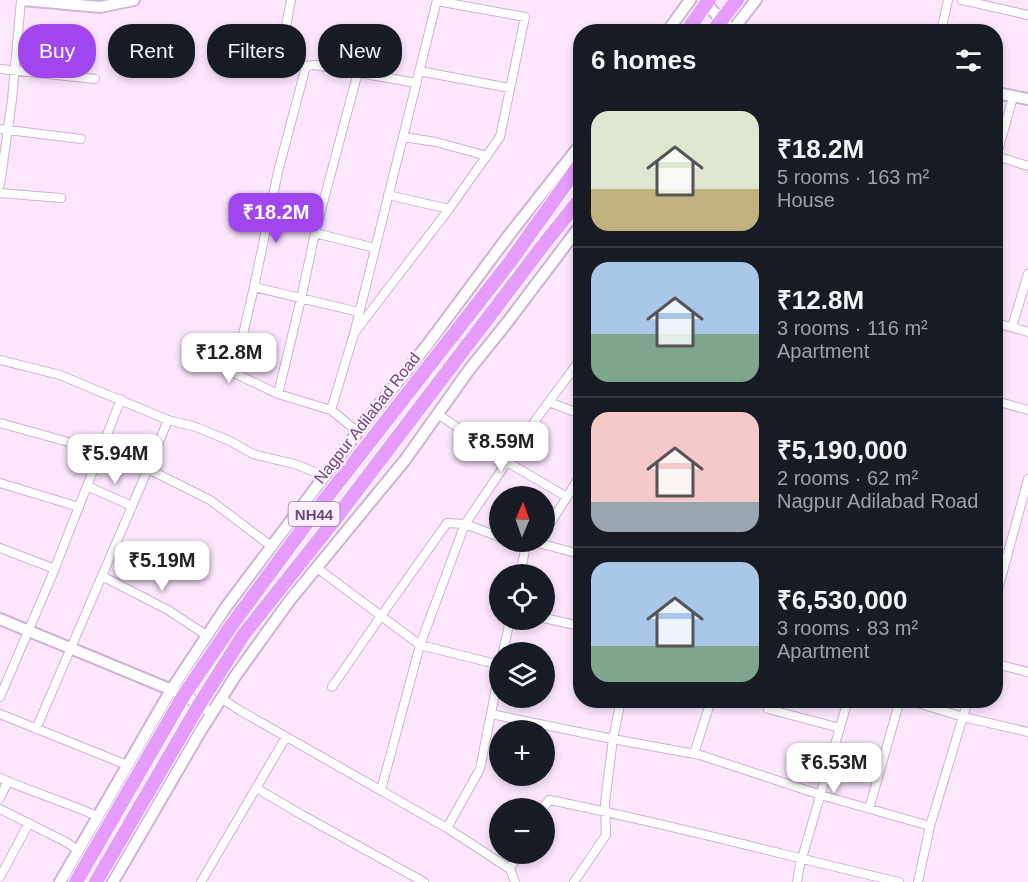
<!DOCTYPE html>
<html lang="en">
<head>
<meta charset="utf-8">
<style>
	body { margin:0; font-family:Arial,sans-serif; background:#20242c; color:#f1f3f6; height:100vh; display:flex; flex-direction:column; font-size:22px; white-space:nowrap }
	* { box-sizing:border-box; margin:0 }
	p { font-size:20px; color:#9ea1a6 }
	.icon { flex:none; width:33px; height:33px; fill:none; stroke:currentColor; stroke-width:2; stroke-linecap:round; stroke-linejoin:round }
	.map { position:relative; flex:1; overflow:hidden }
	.side { position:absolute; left:573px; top:24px; width:430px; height:684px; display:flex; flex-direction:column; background:#171b24; border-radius:24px; box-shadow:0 3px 9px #0003 }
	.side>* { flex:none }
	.banner { position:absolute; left:18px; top:24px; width:465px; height:54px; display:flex; gap:12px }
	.needle { width:39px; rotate:2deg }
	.controls { position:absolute; left:489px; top:486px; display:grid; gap:12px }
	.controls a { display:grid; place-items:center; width:66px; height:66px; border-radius:50%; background:#171b24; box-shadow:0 3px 9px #0003; font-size:30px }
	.price { position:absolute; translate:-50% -51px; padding:0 14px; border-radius:12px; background:#fff; color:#222; font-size:20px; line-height:39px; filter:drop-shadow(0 2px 3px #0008) }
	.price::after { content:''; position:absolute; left:50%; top:36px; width:18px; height:14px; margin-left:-9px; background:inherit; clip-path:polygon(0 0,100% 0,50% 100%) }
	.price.active { background:#a146ee; color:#fff }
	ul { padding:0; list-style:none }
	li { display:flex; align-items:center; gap:18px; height:150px; padding:0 18px }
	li+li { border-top:2px solid #363941 }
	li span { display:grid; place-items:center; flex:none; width:168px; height:120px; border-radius:18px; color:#555 }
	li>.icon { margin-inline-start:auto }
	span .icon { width:72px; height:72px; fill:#fffc; stroke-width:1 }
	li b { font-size:26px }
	h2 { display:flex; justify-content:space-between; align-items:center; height:72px; padding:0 18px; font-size:26px }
	.chip { padding:0 21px; border-radius:24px; background:#171b24; box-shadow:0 3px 9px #0003; font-size:21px; line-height:54px }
	.chip.active { background:#a146ee; color:#fff }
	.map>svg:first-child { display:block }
</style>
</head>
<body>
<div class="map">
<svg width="1028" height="882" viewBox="0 0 1028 882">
	<rect width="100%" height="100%" fill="#fce7fe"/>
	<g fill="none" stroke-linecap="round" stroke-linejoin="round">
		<g stroke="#cdb2d5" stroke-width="10">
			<path id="minor" d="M291 0 280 58 306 66 315 65 416 83
				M962 0 1028 15
				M941 32 948 0
				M306 66 278 172 254 287 359 312
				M0 69 95 79
				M419 71 510 88
				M0 129 81 139
				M403 137 436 142 487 156
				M996 156 1028 166
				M996 158 1013 97
				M0 185 12 100 21 0
				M0 193 61 198
				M388 195 449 209 500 137 525 17 437 1
				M315 233 375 248
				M254 287 234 373 278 394 331 410
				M996 323 1028 332
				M1012 327 1028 274
				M355 332 449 209
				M0 360 60 375 168 420 196 427 230 441 253 454 298 465 324 476
				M278 394 301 299 315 233 358 72
				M996 401 1028 410
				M549 402 580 414
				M438 414 507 462 567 497 544 533
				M0 423 101 451
				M358 432 331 410 354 334 437 0
				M148 469 210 500 271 546
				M0 483 79 507
				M87 486 132 506
				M567 497 580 475
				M500 537 465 524 537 418 580 360
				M513 542 526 546 520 574
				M538 543 580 554
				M0 548 55 569
				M317 568 420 645 500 665
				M102 576 168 610 206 635
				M996 597 1028 479
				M544 618 580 626
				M503 652 510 620
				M996 664 1028 672
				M332 687 381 616 447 523 465 524 420 645 381 790
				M0 697 51 578 121 399
				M221 698 239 710 447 828 510 869 515 882
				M621 700 613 739 700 755 821 795 930 826 968 700
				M770 700 768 709 840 728
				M908 700 963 717 1028 732
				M0 714 127 765
				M491 714 613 739 605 802 606 835 574 882
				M36 729 148 469 168 420
				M694 754 711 700
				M0 778C32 792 65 802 97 816
				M256 788 302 815 424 882
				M0 798 8 781
				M543 808 549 800C667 823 782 855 899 882
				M0 809 66 842 78 850
				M869 809 900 700
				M447 828 480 769 500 668
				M510 869 518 854
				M0 877 29 823
				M201 882 286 737
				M797 882 800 865 848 700
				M918 882 930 826"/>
		</g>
		<g stroke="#cdb2d5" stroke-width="14">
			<path id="tertiary" d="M702 0 734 32
				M667 32 690 0
				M731 32 756 0
				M996 93 1028 99
				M0 619 184 695 206 709
				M60 882 171 690 226 607 363 425 428 344 509 235 580 145
				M113 882 200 732 236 675 290 600 405 460 469 370 506 324 580 226"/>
		</g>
		<g stroke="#d4b3dd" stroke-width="14">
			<path id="secondary" d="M23 0 100 7 134 0"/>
		</g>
		<g stroke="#fff" stroke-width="16">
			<path id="trunk" d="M76 882 184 695 231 626 312 516 510 262 580 164
				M96 882 199 705 244 634 333 522 541 248 580 199"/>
		</g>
		<use href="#minor" stroke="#fff" stroke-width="8"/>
		<use href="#tertiary" stroke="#fff" stroke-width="10"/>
		<use href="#secondary" stroke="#fff" stroke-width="10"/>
		<use href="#trunk" stroke="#e69cfd" stroke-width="14"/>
		<g stroke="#fff" stroke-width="16" stroke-linecap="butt">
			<path id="trunk-bridge" d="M686 32 709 0
				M712 32 737 0"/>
		</g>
		<use href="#trunk-bridge" stroke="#e69cfd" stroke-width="14"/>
	</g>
	<g text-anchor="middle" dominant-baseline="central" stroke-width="5" stroke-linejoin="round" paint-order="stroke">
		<rect fill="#feefff" stroke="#967ba2" stroke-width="1.5" x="288.5" y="502" width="51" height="24" rx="4.5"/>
		<g font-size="15" font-weight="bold" fill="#6a497a">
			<text x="314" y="514">NH44</text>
		</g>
		<g font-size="16" fill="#6a497a" stroke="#feefff">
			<text transform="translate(367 418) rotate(-52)">Nagpur Adilabad Road</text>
		</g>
	</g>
</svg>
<div class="controls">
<a><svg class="needle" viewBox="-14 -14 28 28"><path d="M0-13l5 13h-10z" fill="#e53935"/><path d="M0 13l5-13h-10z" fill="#9ea1a6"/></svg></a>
<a><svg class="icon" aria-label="locate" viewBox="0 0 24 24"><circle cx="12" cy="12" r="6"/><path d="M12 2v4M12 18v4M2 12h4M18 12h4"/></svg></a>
<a><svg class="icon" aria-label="layers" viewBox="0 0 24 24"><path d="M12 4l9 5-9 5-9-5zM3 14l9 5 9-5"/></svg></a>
<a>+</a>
<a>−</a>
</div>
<b class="price active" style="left:276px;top:244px">₹18.2M</b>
<b class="price" style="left:229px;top:384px">₹12.8M</b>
<b class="price" style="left:501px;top:473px">₹8.59M</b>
<b class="price" style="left:115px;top:485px">₹5.94M</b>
<b class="price" style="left:162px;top:592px">₹5.19M</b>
<b class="price" style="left:834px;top:794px">₹6.53M</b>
<div class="banner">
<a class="chip active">Buy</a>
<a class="chip">Rent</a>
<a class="chip">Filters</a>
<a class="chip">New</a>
</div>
<section class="side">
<h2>6 homes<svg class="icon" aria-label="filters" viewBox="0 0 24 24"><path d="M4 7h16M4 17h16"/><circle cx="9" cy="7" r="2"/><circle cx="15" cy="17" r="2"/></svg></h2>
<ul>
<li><span style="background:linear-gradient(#dfe7d0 65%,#c2b280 0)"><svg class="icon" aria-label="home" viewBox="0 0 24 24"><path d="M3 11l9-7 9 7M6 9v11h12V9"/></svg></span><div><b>₹18.2M</b><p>5 rooms · 163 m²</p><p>House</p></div></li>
<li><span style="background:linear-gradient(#a9c7e8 60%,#7fa58c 0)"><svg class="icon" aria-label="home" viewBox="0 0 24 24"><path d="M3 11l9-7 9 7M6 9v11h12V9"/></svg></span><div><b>₹12.8M</b><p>3 rooms · 116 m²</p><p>Apartment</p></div></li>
<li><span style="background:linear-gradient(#f6c9c9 75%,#9aa5b1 0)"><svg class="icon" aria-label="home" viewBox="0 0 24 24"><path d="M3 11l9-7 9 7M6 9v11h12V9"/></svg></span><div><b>₹5,190,000</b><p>2 rooms · 62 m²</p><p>Nagpur Adilabad Road</p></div></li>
<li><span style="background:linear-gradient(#a9c7e8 70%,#7fa58c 0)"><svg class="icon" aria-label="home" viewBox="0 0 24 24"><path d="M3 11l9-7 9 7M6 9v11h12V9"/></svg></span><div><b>₹6,530,000</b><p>3 rooms · 83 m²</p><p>Apartment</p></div></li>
</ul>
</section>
</div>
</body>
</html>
